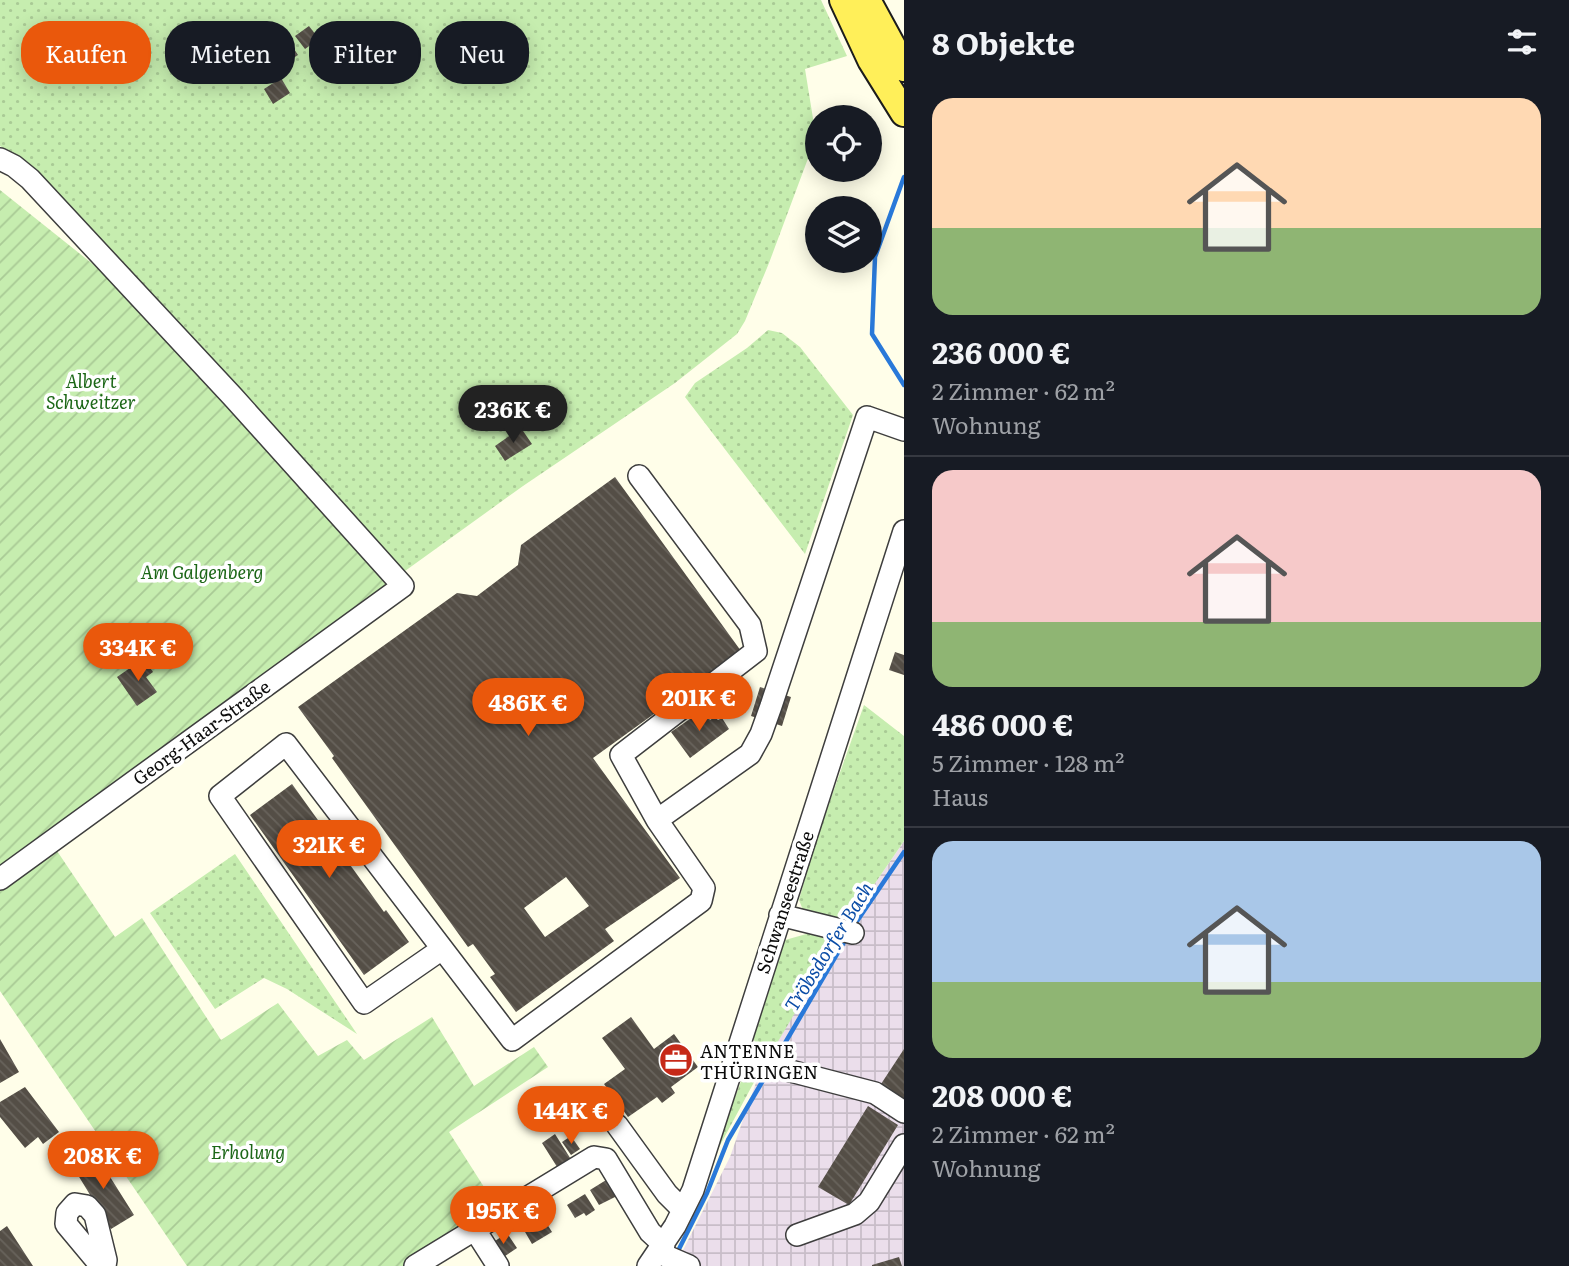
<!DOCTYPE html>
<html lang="de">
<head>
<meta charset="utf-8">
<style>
	body { margin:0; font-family:Literata,serif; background:#242831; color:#f1f3f6; height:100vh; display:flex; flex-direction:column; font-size:26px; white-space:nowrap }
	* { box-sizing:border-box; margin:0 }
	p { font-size:23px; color:#9ea1a6 }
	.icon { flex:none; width:38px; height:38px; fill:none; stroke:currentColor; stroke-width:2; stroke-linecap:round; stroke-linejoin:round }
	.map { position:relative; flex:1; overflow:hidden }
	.panel { display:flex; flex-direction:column; background:#171b24; width:665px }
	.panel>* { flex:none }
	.banner { position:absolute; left:21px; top:21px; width:665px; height:63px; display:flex; gap:14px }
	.tools { position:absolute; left:805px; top:105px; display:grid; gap:14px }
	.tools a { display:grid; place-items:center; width:77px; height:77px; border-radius:50%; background:#171b24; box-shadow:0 4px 18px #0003; font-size:35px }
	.price { position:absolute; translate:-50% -60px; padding:0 16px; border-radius:24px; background:#ea580c; color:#fff; font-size:23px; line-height:46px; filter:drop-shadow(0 2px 4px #0008) }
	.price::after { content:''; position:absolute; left:50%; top:42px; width:21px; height:16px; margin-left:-10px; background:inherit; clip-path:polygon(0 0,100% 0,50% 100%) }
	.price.active { background:#222; color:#fff }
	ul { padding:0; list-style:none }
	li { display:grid; align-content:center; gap:14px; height:371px; padding:0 28px }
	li+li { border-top:2px solid #363941 }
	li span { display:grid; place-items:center; height:217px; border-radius:21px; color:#555 }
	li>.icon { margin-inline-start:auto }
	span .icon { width:126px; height:126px; fill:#fffc; stroke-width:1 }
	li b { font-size:30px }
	h2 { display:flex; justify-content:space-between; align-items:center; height:84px; padding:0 28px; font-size:30px }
	.pill { padding:0 24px; border-radius:28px; background:#171b24; box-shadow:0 4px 18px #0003; font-size:24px; line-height:63px }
	.pill.active { background:#ea580c; color:#fff }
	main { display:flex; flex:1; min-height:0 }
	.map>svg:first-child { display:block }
</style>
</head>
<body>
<main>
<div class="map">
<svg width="904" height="1266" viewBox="0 0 904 1266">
	<defs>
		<pattern id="industrial-grid" width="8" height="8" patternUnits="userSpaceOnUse" patternTransform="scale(1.75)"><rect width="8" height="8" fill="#ebdeeb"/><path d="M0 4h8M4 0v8" fill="none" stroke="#c8bdc8"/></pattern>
		<pattern id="grass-dots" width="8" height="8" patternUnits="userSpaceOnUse" patternTransform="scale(1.75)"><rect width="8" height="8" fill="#c6edaf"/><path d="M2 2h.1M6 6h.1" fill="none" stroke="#a9ca95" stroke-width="1.8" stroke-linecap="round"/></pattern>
		<pattern id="garden-furrows" width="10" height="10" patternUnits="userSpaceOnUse" patternTransform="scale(1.75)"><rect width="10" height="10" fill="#c6edaf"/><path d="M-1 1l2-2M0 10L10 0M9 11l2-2" fill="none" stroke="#a9ca95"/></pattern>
		<pattern id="building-back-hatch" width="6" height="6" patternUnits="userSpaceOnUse" patternTransform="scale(1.75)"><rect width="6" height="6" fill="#544e46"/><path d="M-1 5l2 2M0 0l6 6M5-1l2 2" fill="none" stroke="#68635c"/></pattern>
	</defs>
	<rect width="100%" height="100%" fill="#fffee9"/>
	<path fill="url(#industrial-grid)" d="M904 841V1266H675L730 1157 760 1071 847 924Z"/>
	<path fill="url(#grass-dots)" d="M0 0H821L847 56 805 69 816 137 769 263 745 321 737 334 675 383 523 486 405 571 165 307 27 163 0 146Z
		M768 330 782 333 800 347 853 415 805 554 685 397 695 383 747 348Z
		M864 705 904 736V841L847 924 803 910 799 900 814 846Z
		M235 854 357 1034 287 989 264 978 215 1009 150 913Z
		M810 933 826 935 838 940 773 1050 757 1045 752 1037 780 948 785 940Z
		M753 1069 760 1071 710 1164 743 1076Z"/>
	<path fill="url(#garden-furrows)" d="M0 190 104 273 225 401 385 580V588L0 869Z
		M55 848 115 937 142 918 221 1040 278 1003 318 1056 347 1040 364 1060 432 1017 474 1086 534 1047 548 1067 449 1132 498 1209 406 1266H187L0 991V885Z"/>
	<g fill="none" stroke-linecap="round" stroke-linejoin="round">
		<path stroke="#2979d9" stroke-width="4.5" d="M904 177 875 257 872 334 904 385
			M853 927 904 852
			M778 1055 847 937
			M679 1249 707 1193 728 1140 765 1077"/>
	</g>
	<path fill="url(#building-back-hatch)" fill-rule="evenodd" d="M309 26 319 39 305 49 295 36Z
		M286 37 298 55 277 68 265 50Z
		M281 78 290 93 273 104 264 89Z
		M521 428 532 444 505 461 495 446Z
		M615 477 741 651 593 758 680 878 605 929 614 941 516 1012 490 977 495 974 473 944 468 947 332 758 334 756 298 707 457 593 477 596 518 565 521 545ZM566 877 589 906 545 937 524 908Z
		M895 652 904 655V675L889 670Z
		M140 661 143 665 147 663 153 672 146 677 157 692 137 706 117 677Z
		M760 687 791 697 782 726 751 716Z
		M703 710 710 720 715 717 718 720 722 718 729 729 690 758 671 732Z
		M292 784 384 912 386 910 409 942 364 975 250 815Z
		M631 1017 654 1049 674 1034 698 1067 671 1087 675 1093 662 1103 657 1097 628 1117 604 1084 625 1069 602 1038Z
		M0 1039 19 1072 0 1083Z
		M904 1049V1099L881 1084Z
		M25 1087 59 1132 43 1144 38 1137 25 1148 0 1117V1102Z
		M868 1106 898 1125 849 1205 818 1187Z
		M555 1134 572 1161 559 1170 542 1143Z
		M571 1136 580 1149 571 1155 562 1142Z
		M95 1153 134 1215 111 1229 73 1167Z
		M611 1177 621 1194 599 1205 590 1190Z
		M585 1194 595 1210 586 1216 584 1213 575 1218 567 1205Z
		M540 1213 552 1232 532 1244 521 1225 529 1220 527 1217Z
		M7 1226 33 1266H0V1231Z
		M507 1233 517 1248 499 1260 489 1245Z
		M899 1257 902 1266H872V1265Z"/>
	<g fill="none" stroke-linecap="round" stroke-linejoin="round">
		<g stroke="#3e3e3e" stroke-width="24">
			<path id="minor" d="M0 159 14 166 30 179 233 397 403 586 0 879
				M639 476 750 625 756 651 621 755 657 820 750 754 761 734 771 706 867 417 904 430
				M780 915 853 933
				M442 949 364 1003 220 796 286 744 512 1040 701 901 704 888 657 820
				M737 1053 779 1068 875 1093 904 1112
				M617 1125 667 1194 683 1210
				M475 1230 498 1266
				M797 1235 855 1214 869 1202 904 1145
				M659 1253 689 1266
				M101 1266 66 1224 67 1213 75 1204 87 1206 95 1215 106 1260 105 1266
				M415 1266 594 1157 606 1159 650 1232 664 1245
				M648 1266 675 1226 693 1190 904 531"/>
		</g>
		<g stroke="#1c1c1c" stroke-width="30">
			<path id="major" d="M843 0 871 60 904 113
				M867 0 904 68"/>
		</g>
		<use href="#minor" stroke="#fff" stroke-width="21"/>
		<use href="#major" stroke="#ffef59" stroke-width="26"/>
	</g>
	<defs>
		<g id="office-disc" transform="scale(1.75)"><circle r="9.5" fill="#c62918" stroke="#fff"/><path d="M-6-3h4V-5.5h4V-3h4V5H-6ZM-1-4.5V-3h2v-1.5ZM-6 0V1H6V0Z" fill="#fff"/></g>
	</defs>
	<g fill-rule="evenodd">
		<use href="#office-disc" x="676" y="1060"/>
	</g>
	<g text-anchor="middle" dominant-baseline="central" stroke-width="7" stroke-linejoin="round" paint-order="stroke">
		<g font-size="18" font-style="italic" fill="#1c6717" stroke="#fff">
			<text x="91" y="380">Albert<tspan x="91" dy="21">Schweitzer</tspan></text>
			<text x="202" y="571">Am Galgenberg</text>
			<text x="248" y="1151">Erholung</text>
		</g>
		<g font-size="18" fill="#0b0b0b" stroke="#fff">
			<text transform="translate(201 732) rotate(-36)">Georg-Haar-Straße</text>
			<text transform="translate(784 902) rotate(-72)">Schwanseestraße</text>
		</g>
		<g font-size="18" fill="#0b0b0b" stroke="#fff" text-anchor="start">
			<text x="700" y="1050">ANTENNE<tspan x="700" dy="21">THÜRINGEN</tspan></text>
		</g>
		<g font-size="19" font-style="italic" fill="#0a4ca6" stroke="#fff">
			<text transform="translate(828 946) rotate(-58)">Tröbsdorfer Bach</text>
		</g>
	</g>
</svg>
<div class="tools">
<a><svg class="icon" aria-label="locate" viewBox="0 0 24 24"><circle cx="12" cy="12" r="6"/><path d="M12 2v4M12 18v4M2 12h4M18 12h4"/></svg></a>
<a><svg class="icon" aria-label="layers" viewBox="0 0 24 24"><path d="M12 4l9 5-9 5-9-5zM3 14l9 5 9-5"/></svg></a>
</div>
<b class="price active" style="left:513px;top:445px">236K €</b>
<b class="price" style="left:138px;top:683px">334K €</b>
<b class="price" style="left:699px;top:733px">201K €</b>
<b class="price" style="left:528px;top:738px">486K €</b>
<b class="price" style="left:329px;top:880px">321K €</b>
<b class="price" style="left:571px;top:1146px">144K €</b>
<b class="price" style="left:103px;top:1191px">208K €</b>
<b class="price" style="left:503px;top:1246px">195K €</b>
<div class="banner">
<a class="pill active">Kaufen</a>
<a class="pill">Mieten</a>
<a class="pill">Filter</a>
<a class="pill">Neu</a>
</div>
</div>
<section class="panel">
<h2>8 Objekte<svg class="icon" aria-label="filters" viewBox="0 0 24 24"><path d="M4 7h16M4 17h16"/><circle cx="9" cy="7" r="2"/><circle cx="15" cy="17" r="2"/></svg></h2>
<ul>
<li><span style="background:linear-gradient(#ffd9b3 60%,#8fb573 0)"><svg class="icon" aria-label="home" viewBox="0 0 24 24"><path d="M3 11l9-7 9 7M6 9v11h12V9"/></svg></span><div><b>236 000 €</b><p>2 Zimmer · 62 m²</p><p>Wohnung</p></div></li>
<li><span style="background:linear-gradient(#f6c9c9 70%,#8fb573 0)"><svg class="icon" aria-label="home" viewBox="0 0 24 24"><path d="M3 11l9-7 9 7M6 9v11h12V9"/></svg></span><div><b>486 000 €</b><p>5 Zimmer · 128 m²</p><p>Haus</p></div></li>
<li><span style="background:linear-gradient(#a9c7e8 65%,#8fb573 0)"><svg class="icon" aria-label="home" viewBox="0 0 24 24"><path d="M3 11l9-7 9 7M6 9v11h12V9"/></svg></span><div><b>208 000 €</b><p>2 Zimmer · 62 m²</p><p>Wohnung</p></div></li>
</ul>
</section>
</main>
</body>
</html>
